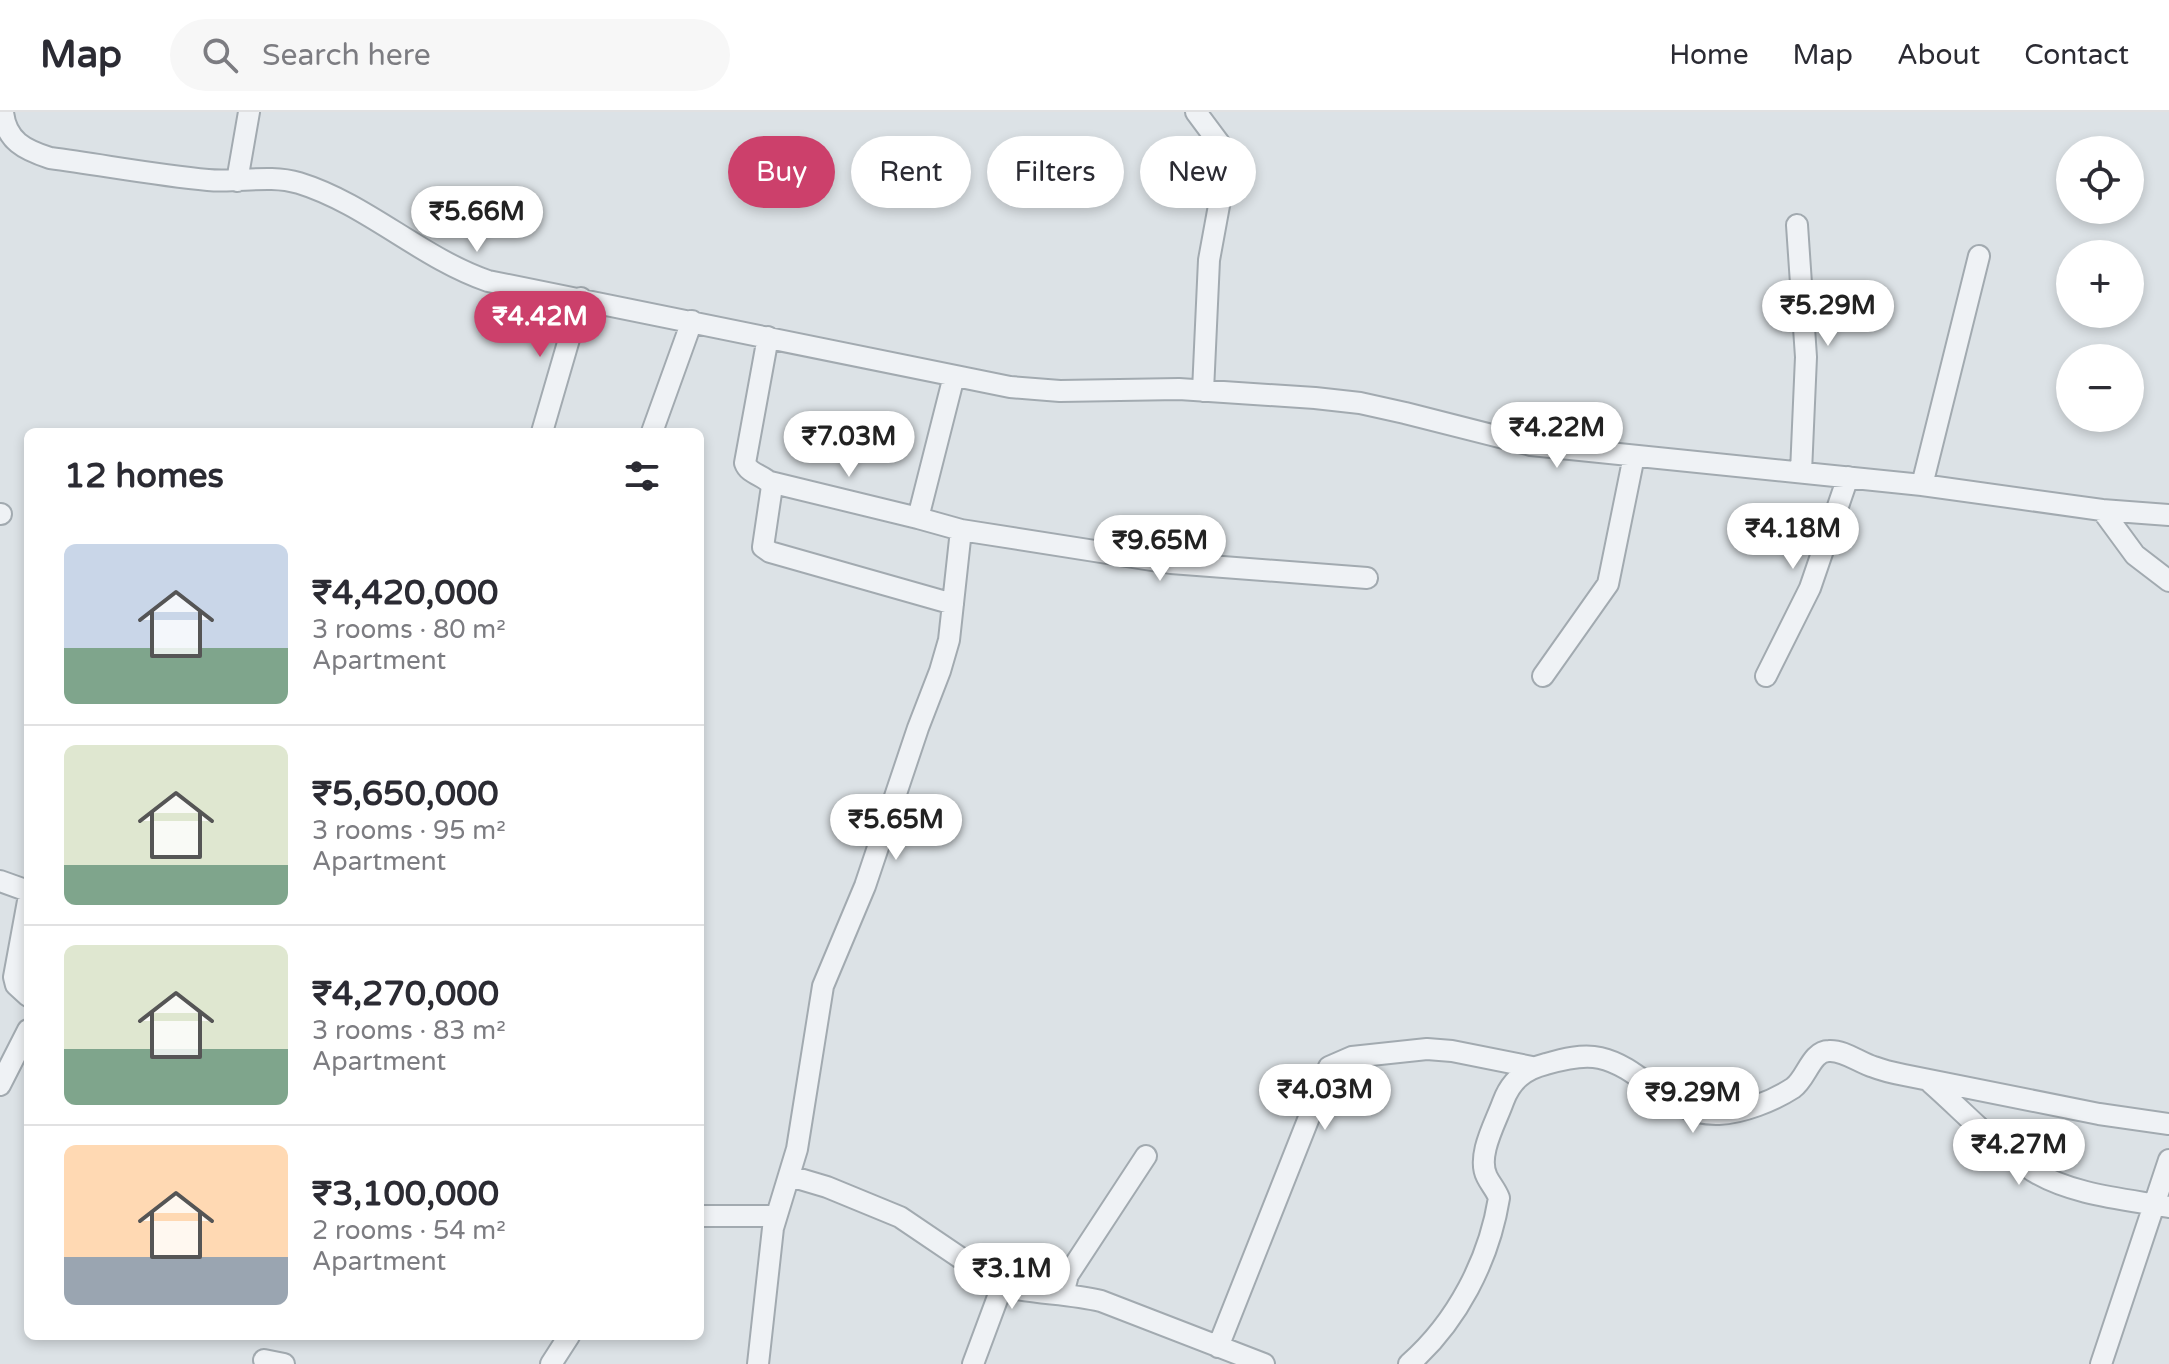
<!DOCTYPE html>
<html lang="en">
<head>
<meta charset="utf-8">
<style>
	body { margin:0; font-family:"Varela Round",sans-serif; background:#f7f7f7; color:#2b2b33; height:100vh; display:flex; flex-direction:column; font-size:30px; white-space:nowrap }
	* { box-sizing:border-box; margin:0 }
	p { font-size:26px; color:#7c7c81 }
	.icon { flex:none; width:44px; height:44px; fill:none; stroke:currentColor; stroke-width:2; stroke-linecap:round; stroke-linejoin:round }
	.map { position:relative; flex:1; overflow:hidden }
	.side { position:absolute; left:24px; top:316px; width:680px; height:912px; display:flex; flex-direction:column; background:#fff; border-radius:12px; box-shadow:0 4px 12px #0003 }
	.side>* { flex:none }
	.top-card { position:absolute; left:728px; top:24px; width:760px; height:72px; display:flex; gap:16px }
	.controls { position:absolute; left:2056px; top:24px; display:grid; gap:16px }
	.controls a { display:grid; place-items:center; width:88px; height:88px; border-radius:50%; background:#fff; box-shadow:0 4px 12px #0003; font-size:40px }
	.price { position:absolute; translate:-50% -68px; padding:0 18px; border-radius:28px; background:#fff; color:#222; font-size:26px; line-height:52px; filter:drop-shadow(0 2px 4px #0008) }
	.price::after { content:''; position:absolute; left:50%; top:48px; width:24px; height:18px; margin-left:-12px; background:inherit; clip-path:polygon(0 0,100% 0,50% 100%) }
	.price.on { background:#cc406b; color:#fff }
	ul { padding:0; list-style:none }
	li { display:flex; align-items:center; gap:24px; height:200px; padding:0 40px }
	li+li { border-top:2px solid #e1e1e2 }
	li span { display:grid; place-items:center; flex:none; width:224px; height:160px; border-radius:12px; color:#555 }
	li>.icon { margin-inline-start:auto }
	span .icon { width:96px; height:96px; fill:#fffc; stroke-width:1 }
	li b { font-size:34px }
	h2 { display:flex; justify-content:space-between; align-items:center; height:96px; padding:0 40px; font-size:34px }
	.tag { padding:0 28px; border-radius:36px; background:#fff; box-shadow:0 4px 12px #0003; font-size:28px; line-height:72px }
	.tag.on { background:#cc406b; color:#fff }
	header { display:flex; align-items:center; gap:48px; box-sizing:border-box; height:112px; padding:0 40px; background:#fff; border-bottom:2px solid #e1e1e2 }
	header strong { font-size:38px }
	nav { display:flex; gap:44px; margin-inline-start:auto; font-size:28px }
	.search { width:560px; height:72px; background:#f7f7f7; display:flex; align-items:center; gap:20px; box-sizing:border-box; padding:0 28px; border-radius:44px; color:#7c7c81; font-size:30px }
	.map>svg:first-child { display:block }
</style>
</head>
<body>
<header>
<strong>Map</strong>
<div class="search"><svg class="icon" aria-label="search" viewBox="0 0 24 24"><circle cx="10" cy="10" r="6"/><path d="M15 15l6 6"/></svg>Search here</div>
<nav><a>Home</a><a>Map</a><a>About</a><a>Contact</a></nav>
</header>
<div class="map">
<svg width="2169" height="1252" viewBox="0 0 2169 1252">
	<rect width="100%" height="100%" fill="#dce2e6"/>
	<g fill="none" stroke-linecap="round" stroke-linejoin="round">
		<g stroke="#a2aab0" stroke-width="24">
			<path id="minor" d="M3 0C6 29 25 38 50 46 103 53 155 63 208 68 238 71 269 62 299 71 367 92 421 146 488 169L1010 275 1060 279 1179 277 1315 286 1360 291 1405 301 1531 333 1922 373 2102 398 2169 403
				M1196 0 1225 39 1227 50 1209 148 1203 279
				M237 69 249 0
				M1797 113 1806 245 1801 360
				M768 225 745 351C749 363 766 363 772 374L763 435 770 440 953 492
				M542 320 581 186
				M652 320 692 209
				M770 370 918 406
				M1922 373 1979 144
				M2102 398 2135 443 2169 469
				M0 402H1
				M961 418 1171 451 1367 466
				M1543 564 1608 472 1634 344
				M1766 564 1810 476 1848 365
				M0 769 28 779
				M28 789 14 865 16 873 28 884
				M1931 971C1964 1000 1996 1035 2033 1059 2072 1083 2125 1087 2169 1095
				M0 973 28 918
				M790 1064 827 1075 900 1105 1002 1174C1035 1182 1068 1181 1101 1189L1264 1252
				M700 1104H776
				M1063 1182 1068 1163 1146 1044
				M1218 1235 1329 955 1352 945 1427 937 1452 939 1532 955
				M264 1248 284 1252
				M551 1252 569 1224
				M758 1252 773 1116 797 1037 823 874 865 774 918 616 940 559 949 528 961 418 918 406 954 264
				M973 1252 1002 1174
				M1409 1252C1457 1210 1489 1148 1499 1086 1496 1078 1491 1073 1487 1065 1476 1044 1496 1010 1503 990 1511 968 1525 957 1546 952 1563 947 1583 942 1600 946 1645 956 1667 1004 1719 1002 1742 1001 1773 989 1793 976 1807 966 1811 939 1829 939 1844 938 1860 951 1874 955 1884 959 1894 961 1904 963L2099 1002 2169 1012
				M2101 1252 2169 1048"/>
		</g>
		<use href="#minor" stroke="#eff2f5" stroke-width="20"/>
	</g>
</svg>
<div class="controls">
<a><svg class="icon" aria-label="locate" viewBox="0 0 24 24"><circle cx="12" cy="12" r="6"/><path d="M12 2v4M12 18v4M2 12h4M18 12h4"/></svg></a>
<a>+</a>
<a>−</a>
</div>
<b class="price" style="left:477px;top:142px">₹5.66M</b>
<b class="price" style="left:1828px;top:236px">₹5.29M</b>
<b class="price on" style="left:540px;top:247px">₹4.42M</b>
<b class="price" style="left:1557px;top:358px">₹4.22M</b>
<b class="price" style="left:849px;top:367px">₹7.03M</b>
<b class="price" style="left:1793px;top:459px">₹4.18M</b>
<b class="price" style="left:1160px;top:471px">₹9.65M</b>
<b class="price" style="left:896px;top:750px">₹5.65M</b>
<b class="price" style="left:1325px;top:1020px">₹4.03M</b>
<b class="price" style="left:1693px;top:1023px">₹9.29M</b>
<b class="price" style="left:2019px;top:1075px">₹4.27M</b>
<b class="price" style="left:1012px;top:1199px">₹3.1M</b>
<div class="top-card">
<a class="tag on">Buy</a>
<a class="tag">Rent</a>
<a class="tag">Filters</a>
<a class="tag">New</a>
</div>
<section class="side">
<h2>12 homes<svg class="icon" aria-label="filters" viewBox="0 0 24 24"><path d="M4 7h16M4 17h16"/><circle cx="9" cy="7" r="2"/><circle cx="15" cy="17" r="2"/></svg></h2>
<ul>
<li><span style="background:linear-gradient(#c9d6e8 65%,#7fa58c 0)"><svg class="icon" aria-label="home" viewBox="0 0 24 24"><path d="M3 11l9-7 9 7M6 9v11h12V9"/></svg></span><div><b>₹4,420,000</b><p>3 rooms · 80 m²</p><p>Apartment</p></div></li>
<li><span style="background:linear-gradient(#dfe7d0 75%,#7fa58c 0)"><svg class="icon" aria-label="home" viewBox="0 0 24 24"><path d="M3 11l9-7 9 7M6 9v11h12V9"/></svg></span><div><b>₹5,650,000</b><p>3 rooms · 95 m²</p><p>Apartment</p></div></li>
<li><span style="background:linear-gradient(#dfe7d0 65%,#7fa58c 0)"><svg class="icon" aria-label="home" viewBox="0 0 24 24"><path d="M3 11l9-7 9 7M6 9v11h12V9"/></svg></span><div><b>₹4,270,000</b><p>3 rooms · 83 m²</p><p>Apartment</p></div></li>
<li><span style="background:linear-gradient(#ffd9b3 70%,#9aa5b1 0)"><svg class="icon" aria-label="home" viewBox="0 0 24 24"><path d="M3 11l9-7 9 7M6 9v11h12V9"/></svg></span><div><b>₹3,100,000</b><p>2 rooms · 54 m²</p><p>Apartment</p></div></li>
</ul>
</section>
</div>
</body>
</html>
